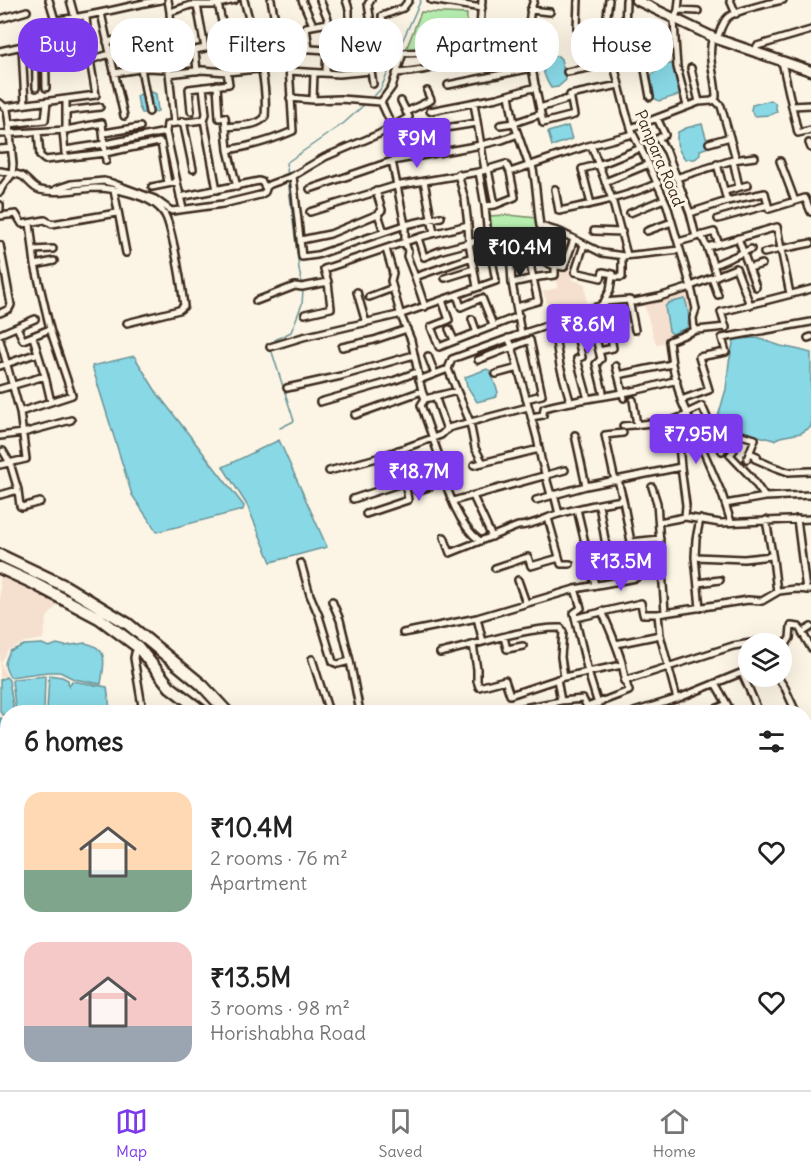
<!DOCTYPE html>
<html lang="en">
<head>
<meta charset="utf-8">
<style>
	body { margin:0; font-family:Delius,sans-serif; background:#f2f2f2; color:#222; height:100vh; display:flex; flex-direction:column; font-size:22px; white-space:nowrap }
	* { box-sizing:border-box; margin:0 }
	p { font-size:20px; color:#767676 }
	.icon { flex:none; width:33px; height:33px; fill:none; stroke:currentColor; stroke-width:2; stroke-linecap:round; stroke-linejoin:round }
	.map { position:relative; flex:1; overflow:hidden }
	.sheet { position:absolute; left:0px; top:705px; width:812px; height:386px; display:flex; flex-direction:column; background:#fff; border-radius:24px 24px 0 0; box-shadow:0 6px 24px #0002 }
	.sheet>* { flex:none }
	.hud { position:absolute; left:18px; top:18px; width:776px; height:54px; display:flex; gap:12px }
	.controls { position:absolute; left:738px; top:633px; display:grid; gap:12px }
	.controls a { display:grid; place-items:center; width:54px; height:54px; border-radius:50%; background:#fff; box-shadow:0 6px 24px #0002; font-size:30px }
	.price { position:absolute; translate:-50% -51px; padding:0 14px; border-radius:6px; background:#7c3aed; color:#fff; font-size:20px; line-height:39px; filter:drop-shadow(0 2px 3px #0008) }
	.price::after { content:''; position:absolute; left:50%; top:36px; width:18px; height:14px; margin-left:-9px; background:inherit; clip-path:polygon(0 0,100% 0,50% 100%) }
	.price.current { background:#222; color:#fff }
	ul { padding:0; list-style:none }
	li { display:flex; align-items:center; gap:18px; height:150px; padding:0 24px }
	li span { display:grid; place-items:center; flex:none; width:168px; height:120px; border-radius:18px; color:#555 }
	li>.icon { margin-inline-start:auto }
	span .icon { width:72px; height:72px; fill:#fffc; stroke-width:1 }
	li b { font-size:26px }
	h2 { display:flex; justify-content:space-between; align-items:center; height:72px; padding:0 24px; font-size:26px }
	.tag { padding:0 21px; border-radius:24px; background:#fff; box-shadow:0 6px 24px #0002; font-size:21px; line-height:54px }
	.tag.current { background:#7c3aed; color:#fff }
	.tab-bar { display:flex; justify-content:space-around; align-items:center; height:84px; border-top:2px solid #e0e0e0; background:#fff; font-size:16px; color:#767676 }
	.tab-bar a { display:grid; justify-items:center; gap:3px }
	.tab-bar .current { color:#7c3aed }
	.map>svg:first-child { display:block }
</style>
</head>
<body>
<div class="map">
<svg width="811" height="1090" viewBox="0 0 811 1090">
	<rect width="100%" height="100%" fill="#fcf5e5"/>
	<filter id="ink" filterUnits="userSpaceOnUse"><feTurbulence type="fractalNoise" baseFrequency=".0167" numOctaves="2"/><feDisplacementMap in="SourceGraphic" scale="12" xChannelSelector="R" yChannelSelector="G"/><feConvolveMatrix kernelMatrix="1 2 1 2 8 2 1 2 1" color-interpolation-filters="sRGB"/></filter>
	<g filter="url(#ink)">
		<path fill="#f5e0cf" d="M557 268 573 272 571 279 585 284 587 307 553 322 543 291 558 288 556 277Z
			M690 290 694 309 693 329 668 339 665 343 656 344 643 302Z
			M0 558 16 566 64 596 47 618 43 639 25 642 8 650 1 663 6 676 0 677Z"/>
		<path fill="#b8efb1" stroke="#7a8c68" stroke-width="1.5" d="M421 12 467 14 465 49 405 52Z
			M508 215 537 218 539 234 535 251C521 247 506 248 491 246L488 216Z"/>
		<path fill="#89d8e6" stroke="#6a9296" stroke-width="1.5" d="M546 56H558L561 59 566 80 558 87 551 88C545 79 542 70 542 60Z
			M668 64H674L676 66 681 90 679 95 659 101 654 98 649 78C655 71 660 67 668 64Z
			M145 92H152L156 94 158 111 152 113H142L139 107 137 96Z
			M771 100 775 103 777 112 770 115 754 116 751 110 752 105Z
			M702 124 709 147 700 150V155L695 159H685C678 151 675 142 678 132L686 128Z
			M568 126 572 139 552 146 548 132Z
			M685 299C688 308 691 319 687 328L672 334 669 331 665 307 668 303Z
			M757 338 781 346 800 350 811 353V427L801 433 780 437 774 440 724 427 717 420 726 389 729 362 734 339Z
			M134 356 157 393 244 506 243 510 157 532 132 495 92 366Z
			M487 369 490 371 498 392 496 397 477 402 467 386 465 377Z
			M279 440 327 547 271 562 247 505 223 467Z
			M85 643C110 648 104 664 101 684L74 679 60 672H47L10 677C3 666 4 662 10 651L24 645 42 644 49 647 57 644 65 646Z
			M49 675 62 677 68 680 69 686 72 681 107 687 110 709 86 712 47 711Z
			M45 676 44 711 16 712 12 681 14 679Z
			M6 677 9 680 14 712H8L6 716 3 715 0 712V680Z
			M0 718 3 719 6 730H8L7 791 0 794Z"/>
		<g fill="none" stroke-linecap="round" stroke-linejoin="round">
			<path stroke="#6a9296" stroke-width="1.5" d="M370 100 380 90 421 0
				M288 175 286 163 344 123 366 103
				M288 180 299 269 302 285
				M273 345 275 340 291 332 302 304 303 290
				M271 349 294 421 280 428
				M355 1083 356 1090"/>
			<g stroke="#3b2a1e" stroke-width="10">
				<path id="street" d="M49 0 55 20C91 17 125 6 161 0
					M70 0 75 18
					M168 0 170 12 191 5H214L235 0
					M271 0 282 54 281 66
					M302 0 313 25
					M320 0 328 19 326 73
					M346 0 349 9V31L353 72
					M371 0 368 4 372 29
					M431 0 482 8
					M534 0C521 31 536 90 543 123L574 115 570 95 619 85
					M578 0 577 28C587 29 588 30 596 32 610 35 627 30 641 29
					M609 0 606 23 607 38 626 112 633 134 646 159 667 205 691 287 696 309 693 318 694 328 697 330 726 327
					M679 0 678 10 674 19 675 39 677 67 687 106
					M730 0 736 14
					M218 4 233 71
					M530 10 550 12
					M678 10 698 11
					M170 12 172 61 168 62 174 123
					M101 13 124 116
					M0 19 27 11
					M69 19 73 49
					M45 23 46 88
					M366 29 371 71
					M349 31 384 27
					M625 31 626 0
					M480 32 529 26
					M717 39C720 32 722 22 728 17 737 10 770 3 783 0
					M107 42 144 34H159
					M640 42 650 97
					M22 46 25 104
					M281 47 327 50
					M309 49 306 27 328 23
					M0 51 36 43
					M755 52 757 46 811 30
					M386 53 382 16 403 8 409 0
					M478 53 482 0
					M612 55 641 51
					M110 57 122 54 157 55
					M782 62 798 133 811 130
					M72 63 90 60 110 54
					M141 68 149 112
					M155 68 160 46 158 30 171 29
					M691 68 699 102
					M197 71 195 50 205 48 197 5
					M289 71 339 74 371 71 373 84
					M567 72 614 63
					M114 73 146 68 168 69
					M397 73C414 72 432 69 449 63L448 56
					M169 74 202 70 227 72 289 66 293 131C270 141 253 146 228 150
					M217 85 219 118 225 117 228 150 237 187
					M448 85 532 68
					M36 88 35 26 55 20 57 55
					M509 95 514 123 529 166
					M290 98 313 100 340 99 381 102
					M714 99 721 106 736 159
					M313 100 314 73
					M401 101 409 117 379 134 325 157 293 176 302 257 317 255 405 225 441 217
					M0 103 7 109 9 124 13 164 12 174
					M474 103 485 170
					M792 106 811 105
					M5 107 96 95 90 60 86 17
					M540 108 571 98
					M66 111 100 107
					M191 111 189 89 229 84 227 72
					M430 111 497 98 536 87
					M406 112 431 100 427 91
					M657 118 665 135 658 138 667 152 690 213
					M204 120 217 190
					M183 121 193 169
					M477 123 439 129 400 138 392 126 381 102 392 87 403 53 448 51V56L530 49
					M9 124 45 120 47 102
					M500 125 514 123 541 114
					M227 127C239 125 257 127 265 117 268 77 254 39 244 0
					M631 128 699 102 712 101 716 97C716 77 706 56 713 37
					M63 130 65 153
					M66 130V100
					M38 132 40 156 45 160 105 153 159 142 161 143 168 183
					M104 133 140 127
					M0 134 66 130 102 123 106 161
					M709 143 730 137
					M809 143 811 148
					M591 145 612 199 627 255
					M0 149 12 148
					M65 150 105 144 166 132
					M733 160 739 187
					M392 161 405 225V242L408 251 407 256 415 277 472 257
					M780 161 795 201
					M717 164 727 201
					M532 165C537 185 537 206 540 226L560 232 602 253 624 256 680 250
					M488 169 495 205
					M0 171C5 172 18 174 22 176 29 180 32 188 40 190 56 194 78 189 95 188 114 188 151 195 163 212 168 218 169 226 171 233 177 257 181 281 184 306L179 310 127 323
					M676 178 733 160 755 157
					M424 181 434 233
					M177 182 183 209
					M605 182 649 164
					M152 187 177 182 166 132 167 124 204 120 206 114 203 87
					M56 189 71 184 104 181 112 183 155 199 170 210 172 211 223 204 260 195 265 192 267 186 271 184 293 176
					M310 189 392 161 481 145 502 140 518 134
					M555 189 559 211C593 204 626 197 658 183
					M114 190 126 253
					M376 191 382 210 378 214 384 232
					M725 191 748 185
					M0 192C2 184 8 181 12 174
					M180 197 259 181 262 182 266 189
					M591 204 582 169 604 163 641 148
					M0 205V209
					M485 206 495 205 515 197 510 172
					M310 212 395 186 479 172 506 164 510 172 584 147 633 134
					M630 213 664 199
					M0 216 16 214 22 224 45 220 52 224 117 213
					M718 219 768 205
					M30 223 35 265 54 261
					M468 225 469 243 477 287
					M594 231 622 232
					M647 231 672 222
					M701 235 707 247 719 244
					M696 237 690 213 727 201 765 193 769 209 805 198 811 212
					M418 238 424 257 442 250 488 238
					M738 238 756 287
					M301 240 330 234 378 214
					M678 242 714 232 719 244 777 227 781 249 811 243
					M0 245 11 305 9 309 0 313
					M584 245 575 272 601 278 603 272 613 274 612 277
					M707 247 717 276
					M548 248 552 230
					M386 249 393 273 391 281 401 316 411 340 422 391 425 399
					M33 250 53 249
					M510 251 512 283 521 333
					M764 253 781 249 790 294
					M540 259 552 265 564 267 574 239
					M35 265 50 329
					M714 265 751 249
					M749 268 762 264
					M415 277 425 307
					M445 278 474 269
					M712 278 718 295
					M512 283 539 277 555 275V265
					M691 286 736 268 750 305
					M357 292 366 323
					M457 295 461 307 482 298 493 325
					M369 297 393 288
					M442 300 449 320 431 327 439 347 519 316
					M629 300 635 330
					M256 301 295 286 302 287 328 282
					M517 307 538 301 531 269V252
					M589 309 601 359 596 364 604 396
					M305 314 331 308 328 282 324 269 420 237 468 225 465 200 458 174
					M572 314 582 357 577 359 588 399
					M472 319 477 333
					M554 322 558 337 556 342 560 366 570 401
					M17 327 23 340 50 329 72 395 20 412
					M726 328 721 312 811 289
					M449 329 454 340
					M696 330 669 341 672 364 681 400 722 494 731 522
					M0 334 35 319
					M33 337 45 376 51 402
					M508 338 512 346 537 438 541 459 551 495
					M808 338 811 337
					M0 340 20 412 26 459 0 465
					M270 347 303 337 402 314 496 281 488 238 485 206 479 172
					M342 347 374 340 407 329
					M599 351 613 348 604 302 610 290 612 277H622V256
					M428 356 435 374
					M478 360 530 340 542 395 526 399
					M0 366 38 353
					M616 366 624 398
					M496 374 518 368
					M618 375 672 364
					M419 380 448 369
					M287 388 341 376 414 355
					M0 389 45 376
					M435 396 447 430
					M633 400 637 425
					M681 400 709 390 699 357 726 352 722 338 811 322
					M320 402 393 381 417 372
					M687 413 702 406 712 429 734 433 755 439 747 459
					M355 415 422 391
					M531 417 543 415 544 408C570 401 596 398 622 393 641 390 659 385 677 380
					M623 426 671 421 687 415
					M712 429 722 451
					M678 433 681 467
					M732 433 730 445 734 450 730 455 750 476 765 497 811 495
					M575 435 586 486
					M0 436 23 433 71 420
					M3 451 10 463 18 490 20 506 22 507 40 502
					M750 453 757 456 755 459 774 467 788 472 811 471
					M437 457C446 485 456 523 480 541
					M483 463 475 448 470 422 448 369 452 359 515 336 540 328 580 311 600 306 604 302 629 300 634 302 659 297 691 287
					M474 465 539 449
					M329 471 377 458 441 435 448 428 528 407
					M615 481 605 435 623 433
					M652 487 657 503 665 612
					M417 491 431 486 422 462 439 456 421 405 425 399 457 391
					M554 494 559 514
					M0 495 18 490
					M473 496 492 537
					M353 499 405 482
					M536 500 586 486 681 467 686 505 685 517
					M623 500 631 542 660 539
					M453 501 565 470
					M725 504 765 497
					M577 509 595 585
					M366 514 408 500 403 467 398 450
					M548 518 561 564H570
					M700 519 696 539 695 557 700 608
					M797 519 806 590
					M766 520 773 559 777 592
					M659 522 685 517 720 523 811 519
					M444 537 450 553 518 526C532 526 545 518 558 514 579 508 601 503 623 500L618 480
					M631 542 632 558 636 578
					M695 557 744 559 772 556
					M301 563 310 595 319 616 333 662 338 664 350 661
					M589 567 609 563 599 505
					M495 568 528 557 531 566 559 558
					M518 580 526 603
					M698 583 720 580
					M575 589 636 578 639 573 662 571
					M332 601 340 620 350 661 360 712
					M658 614 660 635
					M477 618 483 642
					M576 618 641 603 643 614H658L748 600 762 601 779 591 795 589 811 590
					M403 633 477 618 575 589 581 608 574 613 588 672 598 704
					M802 633 811 627
					M504 637 507 649 523 646
					M616 644 660 635 677 699
					M473 645 477 669V681L479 687 505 680 510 695 564 677 622 665
					M138 647 135 653 134 658 143 712
					M782 651 790 638 791 626 799 627 811 648
					M440 653C477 645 525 627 561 628L563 632 561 657 564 677
					M312 659 329 712
					M742 673 759 712
					M777 676 785 688 796 712
					M557 679 561 701
					M624 681 733 646 763 641 787 643
					M715 683 727 704
					M587 707 629 691C625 681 624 673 622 663 617 645 609 628 602 611
					M508 711 561 701 583 699 587 707 588 712
					M634 712 679 698 748 670
					M708 712 727 704 731 712
					M804 730 811 749
					M804 778 811 776
					M804 805 811 802
					M804 833 811 830
					M0 871 8 874
					M806 888 811 905
					M811 907 810 909 811 922
					M0 916 8 918
					M811 927V931
					M804 955 811 953
					M0 958H8
					M0 973 8 974
					M804 983 811 981
					M0 995H8
					M804 997 811 1017
					M0 1020 8 1018
					M806 1038 811 1051
					M2 1075 8 1074
					M36 1083 38 1090
					M115 1083 117 1090
					M167 1083 169 1090
					M211 1083 213 1090
					M265 1083 268 1087 272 1089 283 1083
					M413 1083 415 1090
					M436 1083 438 1090
					M457 1083 459 1088 480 1083
					M538 1083 540 1090
					M561 1083 564 1090
					M657 1083 660 1090
					M703 1083 707 1090
					M131 1090 142 1083
					M601 1090 629 1083"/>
			</g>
			<g stroke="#3b2a1e" stroke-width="13">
				<path id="primary" d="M636 0 717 39 811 71
					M804 1040 811 1035
					M724 1090 735 1083"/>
			</g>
			<g stroke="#3b2a1e" stroke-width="15">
				<path id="highway" d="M0 555 65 586 128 624 202 685 227 712
					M0 568 33 583 99 618 138 647 170 687 203 712
					M337 1083 338 1090
					M347 1083 348 1090"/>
			</g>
			<use href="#street" stroke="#fcf5e5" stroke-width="5"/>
			<use href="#primary" stroke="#fcf5e5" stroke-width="8"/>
			<use href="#highway" stroke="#fcf5e5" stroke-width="10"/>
		</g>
	</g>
	<g text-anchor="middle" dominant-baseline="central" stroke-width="6" stroke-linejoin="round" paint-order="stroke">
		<g font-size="16" fill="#3b2a1e" stroke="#fcf5e5">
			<text transform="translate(660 158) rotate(67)">Panpara Road</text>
		</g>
	</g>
</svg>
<div class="controls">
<a><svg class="icon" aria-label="layers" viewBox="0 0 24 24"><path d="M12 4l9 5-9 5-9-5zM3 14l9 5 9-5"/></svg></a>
</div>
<b class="price" style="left:417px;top:169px">₹9M</b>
<b class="price current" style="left:520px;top:278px">₹10.4M</b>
<b class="price" style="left:588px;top:355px">₹8.6M</b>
<b class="price" style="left:696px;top:465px">₹7.95M</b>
<b class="price" style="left:419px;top:502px">₹18.7M</b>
<b class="price" style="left:621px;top:592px">₹13.5M</b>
<div class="hud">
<a class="tag current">Buy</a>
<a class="tag">Rent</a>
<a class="tag">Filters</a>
<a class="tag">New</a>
<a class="tag">Apartment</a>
<a class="tag">House</a>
</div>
<section class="sheet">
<h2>6 homes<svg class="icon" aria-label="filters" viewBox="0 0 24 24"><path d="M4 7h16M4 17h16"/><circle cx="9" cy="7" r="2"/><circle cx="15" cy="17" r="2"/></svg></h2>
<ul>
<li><span style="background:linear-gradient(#ffd9b3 65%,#7fa58c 0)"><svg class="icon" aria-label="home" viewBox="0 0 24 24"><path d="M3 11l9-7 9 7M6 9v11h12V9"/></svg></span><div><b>₹10.4M</b><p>2 rooms · 76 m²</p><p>Apartment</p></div><svg class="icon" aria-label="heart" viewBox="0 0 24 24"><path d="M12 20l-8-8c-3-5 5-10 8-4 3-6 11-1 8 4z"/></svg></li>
<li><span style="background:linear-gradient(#f6c9c9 70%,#9aa5b1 0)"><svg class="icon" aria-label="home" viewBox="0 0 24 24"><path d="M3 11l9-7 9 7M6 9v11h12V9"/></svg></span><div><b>₹13.5M</b><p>3 rooms · 98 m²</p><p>Horishabha Road</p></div><svg class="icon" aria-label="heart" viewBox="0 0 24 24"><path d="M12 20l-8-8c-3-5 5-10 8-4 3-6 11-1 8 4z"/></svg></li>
</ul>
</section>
</div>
<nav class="tab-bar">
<a class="current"><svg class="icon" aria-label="map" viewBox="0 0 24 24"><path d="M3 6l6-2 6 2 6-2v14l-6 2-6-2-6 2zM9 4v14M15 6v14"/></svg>Map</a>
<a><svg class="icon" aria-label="saved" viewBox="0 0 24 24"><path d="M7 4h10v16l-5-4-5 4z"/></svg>Saved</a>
<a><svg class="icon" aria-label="home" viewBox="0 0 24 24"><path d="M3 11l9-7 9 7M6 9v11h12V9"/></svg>Home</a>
</nav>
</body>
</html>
